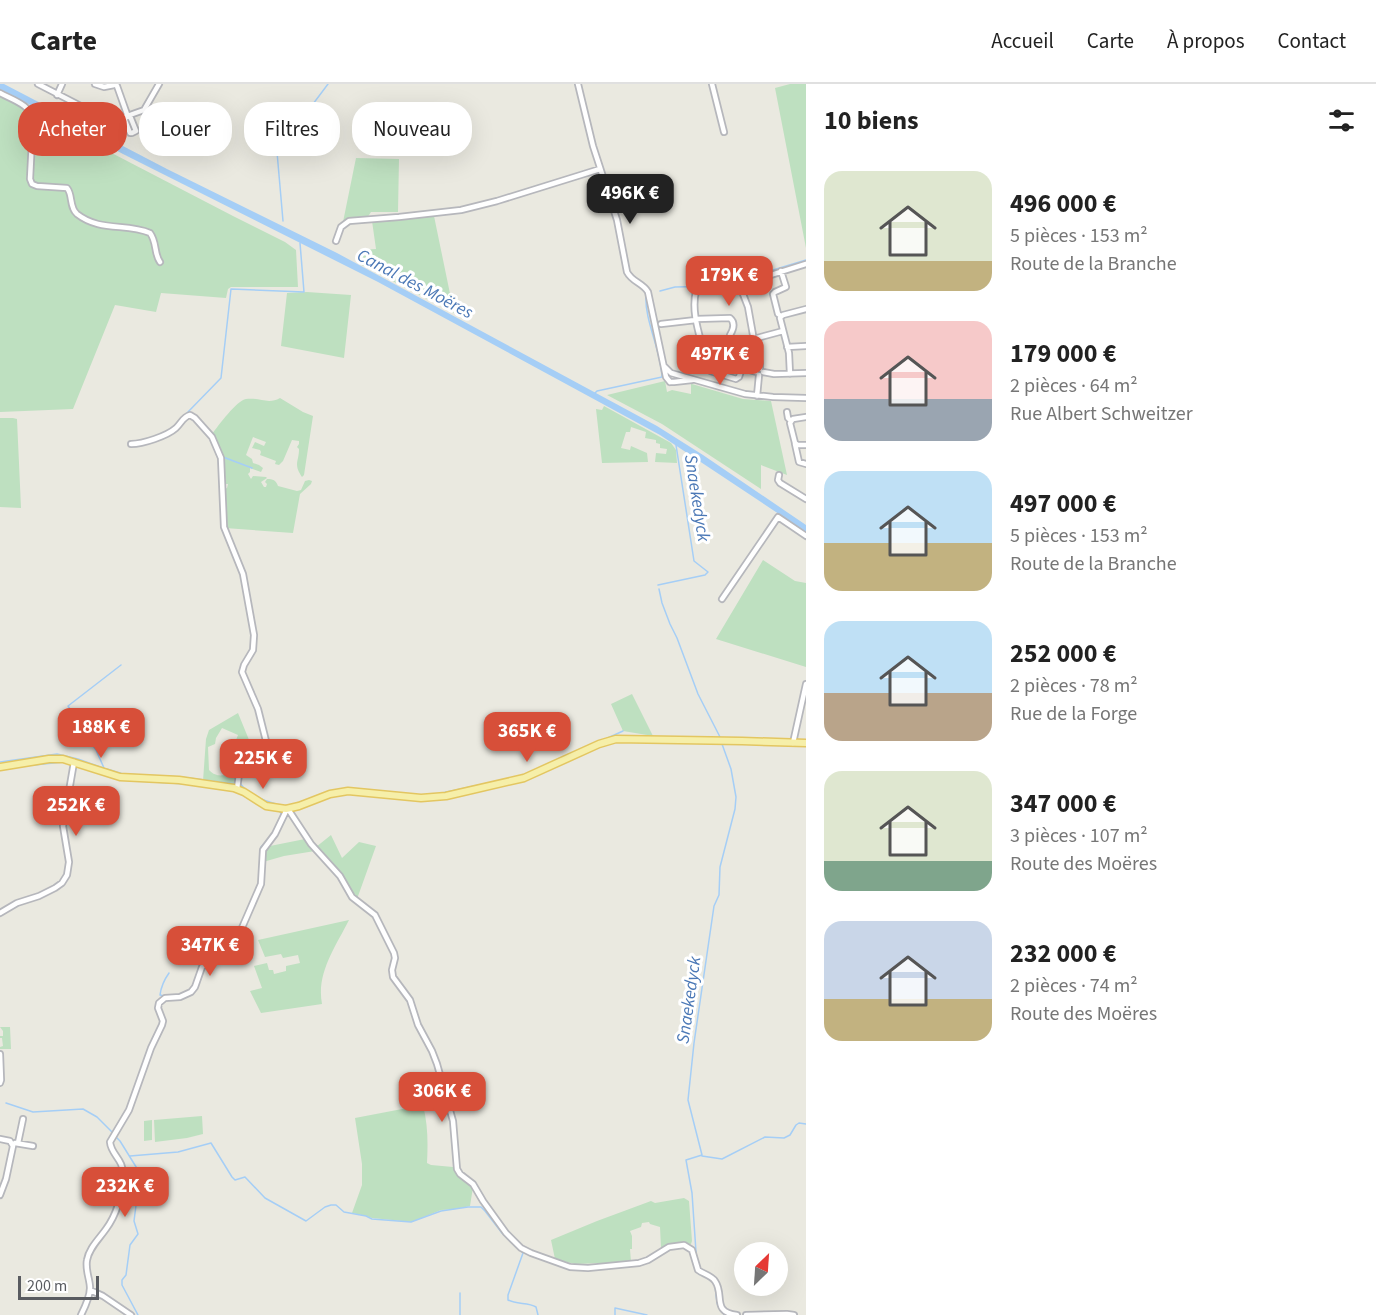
<!DOCTYPE html>
<html lang="fr">
<head>
<meta charset="utf-8">
<style>
	body { margin:0; font-family:"Source Sans 3",sans-serif; background:#f2f2f2; color:#222; height:100vh; display:flex; flex-direction:column; font-size:22px; white-space:nowrap }
	* { box-sizing:border-box; margin:0 }
	p { font-size:20px; color:#767676 }
	.icon { flex:none; width:33px; height:33px; fill:none; stroke:currentColor; stroke-width:2; stroke-linecap:round; stroke-linejoin:round }
	.map { position:relative; flex:1; overflow:hidden }
	.side { display:flex; flex-direction:column; background:#fff; width:570px }
	.side>* { flex:none }
	.banner { position:absolute; left:18px; top:18px; width:570px; height:54px; display:flex; gap:12px }
	.needle { width:39px; rotate:25deg }
	.tools { position:absolute; left:734px; top:1158px; display:grid; gap:12px }
	.tools a { display:grid; place-items:center; width:54px; height:54px; border-radius:50%; background:#fff; box-shadow:0 6px 24px #0002; font-size:30px }
	.scale { position:absolute; left:18px; bottom:15px; width:81px; box-sizing:border-box; padding-left:6px; border:3px solid #595b60; border-top:0; font-size:16px; line-height:21px; white-space:nowrap; color:#595b60; -webkit-text-stroke:4px #fff; paint-order:stroke }
	.price { position:absolute; translate:-50% -51px; padding:0 14px; border-radius:12px; background:#d74f39; color:#fff; font-size:20px; line-height:39px; filter:drop-shadow(0 2px 3px #0008) }
	.price::after { content:''; position:absolute; left:50%; top:36px; width:18px; height:14px; margin-left:-9px; background:inherit; clip-path:polygon(0 0,100% 0,50% 100%) }
	.price.active { background:#222; color:#fff }
	ul { padding:0; list-style:none }
	li { display:flex; align-items:center; gap:18px; height:150px; padding:0 18px }
	li span { display:grid; place-items:center; flex:none; width:168px; height:120px; border-radius:18px; color:#555 }
	li>.icon { margin-inline-start:auto }
	span .icon { width:72px; height:72px; fill:#fffc; stroke-width:1 }
	li b { font-size:26px }
	h2 { display:flex; justify-content:space-between; align-items:center; height:72px; padding:0 18px; font-size:26px }
	.pill { padding:0 21px; border-radius:24px; background:#fff; box-shadow:0 6px 24px #0002; font-size:21px; line-height:54px }
	.pill.active { background:#d74f39; color:#fff }
	header { display:flex; align-items:center; gap:36px; box-sizing:border-box; height:84px; padding:0 30px; background:#fff; border-bottom:2px solid #e0e0e0 }
	header strong { font-size:28px }
	nav { display:flex; gap:33px; margin-inline-start:auto; font-size:21px }
	main { display:flex; flex:1; min-height:0 }
	.map>svg:first-child { display:block }
</style>
</head>
<body>
<header>
<strong>Carte</strong>
<nav><a>Accueil</a><a>Carte</a><a>À propos</a><a>Contact</a></nav>
</header>
<main>
<div class="map">
<svg width="806" height="1231" viewBox="0 0 806 1231">
	<rect width="100%" height="100%" fill="#eae9e0"/>
	<path fill="#bee0c0" d="M790 0H806V164L775 4Z
		M0 11 233 132 285 158 296 166 298 203H231L228 205 226 214 161 209 156 228 115 221 73 325 0 328Z
		M356 74 399 75 398 128H371L367 134 351 135 343 138Z
		M434 132 454 229 360 180V166L376 165 372 137Z
		M697 182 713 183 715 184V194H697L695 193Z
		M307 208 351 211 344 274 281 262 287 209Z
		M665 297 667 308 672 306 691 310V300H692L743 315 771 317 787 391 761 381V405L662 340 607 311Z
		M280 314 303 328 313 332 304 391 302 393C293 380 299 378 299 365L297 363 299 360V357L292 356 283 377 279 381 275 380 276 377 260 371 261 368 260 366 252 364 255 358 264 362 266 358 253 353 246 371 252 375 253 379 259 381 263 384 261 388 250 384V388L248 390 251 395 253 392 266 393 267 394 261 398 264 403H266L267 400 265 398 267 395C273 395 276 396 278 402L297 407 301 406 305 397 309 396 312 397 311 400 300 410 293 449 225 444 224 405 227 404 228 400H225V397L226 396 222 387 221 376 212 350C218 342 237 316 246 315 259 313 268 321 280 314Z
		M604 322 671 359 676 366 677 379 655 378 656 369 666 370 667 365 660 364V360L656 359V356L645 354 646 348 631 343 630 348H626L621 364 630 366 631 362 647 369 648 378 602 379 596 325 602 326Z
		M0 334H13L17 335 21 424 0 423Z
		M763 476 795 497 806 499V583L716 555Z
		M632 610 653 652 623 647 611 620Z
		M238 629 254 668 239 688 223 689 238 651 222 644 216 654 215 660 208 663 209 686C220 697 226 687 237 692L235 701 203 697 206 655 209 646Z
		M331 751 342 774 359 758 376 762 357 815 354 813 341 790 316 763Z
		M305 755 315 767 284 772 263 778 265 763Z
		M349 836C336 862 316 889 322 920L261 929 250 907 262 904 254 882 267 879 269 886H273L274 890 286 887V882L300 879 298 871 283 874 281 870 265 873 258 856Z
		M0 943H10L11 965H0V963L3 962 2 954H0V952H3V947Z
		M423 1021C428 1041 428 1059 427 1079L431 1081 453 1083 458 1091 473 1103 470 1122 456 1125 441 1126 412 1138 372 1134 366 1132 352 1129 362 1101V1080L355 1034Z
		M202 1032 203 1050 187 1054 155 1058 154 1036Z
		M152 1036V1056L144 1057V1037Z
		M684 1114 689 1117 692 1157 691 1160 677 1159 661 1164 660 1143 650 1140 649 1138 642 1139 641 1143 630 1147 632 1152V1165H630L631 1178 575 1180 555 1175 551 1156 597 1137 651 1117 655 1119Z"/>
	<path fill="#a5cef6" d="M0 0H4L167 85 337 169 657 342 703 371 806 441V448L660 351 378 198 123 70 0 5Z"/>
	<g fill="none" stroke-linecap="round" stroke-linejoin="round">
		<path stroke="#a5cef6" stroke-width="1.5" d="M283 137 277 68 328 0
			M660 207 675 203 720 202 806 176
			M594 310 597 307 662 293C661 266 644 236 646 210
			M187 329 221 294 231 205 304 208 300 159
			M198 341 205 348
			M223 373 252 384
			M658 501 705 491 708 488 694 477 676 361
			M659 505 662 519 670 540 677 554 698 610 720 653
			M601 657 623 647
			M0 678 57 670 78 675 103 684
			M34 681 63 678
			M82 684 118 695
			M104 684 96 666 68 622 121 581
			M107 685 123 690 181 693 236 700
			M122 696 186 700
			M240 699C247 710 264 717 276 720
			M359 705 375 707
			M442 709 520 692 531 688
			M241 710 257 720
			M295 720 331 707 339 706
			M270 726 279 727 282 730
			M260 780 261 763 269 755
			M197 892 199 883 207 876
			M165 912 160 911C161 903 164 896 169 889
			M6 1019 33 1028 83 1025 97 1033 113 1049
			M116 1053 120 1057 138 1086 139 1098 134 1137 138 1150 130 1161 126 1191 122 1196V1201L138 1231
			M130 1072 178 1068 211 1059 232 1093 235 1096 245 1093 265 1114 306 1137 325 1123 331 1121H336L344 1128 366 1132 372 1135 411 1138 441 1127 468 1123H481L485 1127 502 1149 516 1163
			M702 1072 722 1075 765 1053 784 1054 790 1051 796 1041 799 1039 806 1040
			M520 1166 523 1169 508 1211V1216C517 1221 528 1218 536 1223L538 1231
			M696 1168 692 1109 686 1076 702 1071 688 1016 694 959 714 822 719 811 720 783 735 725 736 713 731 685 722 660
			M699 1190 708 1194
			M715 1202C717 1213 715 1224 725 1231
			M460 1231V1209
			M615 1231V1224L647 1231"/>
		<g stroke="#b6b7bc" stroke-width="8">
			<path id="minor" d="M38 0 108 36 113 37 144 26 159 0
				M95 0 104 3 114 1
				M578 0 593 62 617 136 627 188C632 198 643 199 648 208L666 293 670 298
				M712 0 724 48
				M117 2 128 33
				M0 9C13 16 31 21 33 36L30 95 32 100 37 102 67 104C73 111 69 123 77 130 100 148 126 139 150 149 157 158 154 170 160 178
				M57 11 62 0
				M124 34 130 49H132L136 47 130 32
				M336 157 341 143 349 137 399 133 461 126 497 117 600 85
				M743 203 737 202 722 206 696 207C691 227 699 249 704 269L706 273 756 288
				M743 203C746 196 752 196 758 195L806 180
				M743 203V210L748 223 753 251
				M781 232 778 230 773 210 775 208 786 203 781 187
				M696 235 730 234C736 239 733 246 730 251L732 257 736 258 751 255
				M661 240 696 236
				M757 254 783 247
				M755 257 760 280V285
				M787 263 806 262
				M712 276 710 287 736 295 739 293 742 284
				M665 283 671 289 745 310 773 313 806 314
				M763 288 774 290 806 289
				M790 290 789 269 780 234 783 231 806 225
				M670 298H674L692 296
				M757 312 759 291
				M787 328 788 334 791 337
				M806 333 793 335 790 339 795 359 798 361H806
				M131 360C143 360 167 352 176 344 182 338 183 333 190 331L195 334 212 353 221 374 224 443 243 490 254 551 253 566 244 581 242 588 258 625 266 657 264 662 250 673 242 684 239 690 237 705
				M795 360 799 378 806 380
				M779 391 778 396 780 399 806 415
				M722 515 778 433 806 452
				M793 659 806 600
				M288 725 311 760 340 792 352 813 375 831 394 869 395 874 392 886 393 893 410 916 418 941 432 967 437 980 453 1037 457 1085 460 1090 473 1100 483 1117 506 1149 521 1164 531 1169 570 1183 588 1184 639 1179 648 1176 669 1163 684 1161 692 1166 698 1186C703 1190 711 1191 715 1197 725 1211 711 1228 737 1231
				M0 829 17 819 39 812 55 804 62 799 67 791 69 778 63 742 74 678
				M0 970 1 996 0 999
				M0 1055 10 1057 13 1062 6 1095 0 1111
				M15 1059 33 1062
				M18 1059 23 1035
				M90 1206 103 1212 131 1231
				M81 1231C85 1223 90 1213 90 1204 90 1195 85 1186 87 1176 89 1164 99 1155 106 1145 117 1130 122 1110 123 1092 124 1075 111 1071 110 1058L129 1026 151 964 162 941 163 937 158 924 159 919 165 914 180 913 191 908 195 903 202 883 230 861 238 853 261 800 263 766 275 750 287 725
				M746 1231 787 1230 794 1231"/>
		</g>
		<g stroke="#e3c661" stroke-width="9">
			<path id="major" d="M0 683 49 675H63L120 693 179 696 234 704 244 708 266 722 286 725 299 722 330 710 348 707 421 714 446 712 524 694 599 660 616 655 742 657 806 659"/>
		</g>
		<use href="#minor" stroke="#fff" stroke-width="4.5"/>
		<use href="#major" stroke="#f6efa9" stroke-width="6"/>
	</g>
	<g text-anchor="middle" dominant-baseline="central" stroke-width="6" stroke-linejoin="round" paint-order="stroke">
		<g font-size="18" font-style="italic" fill="#4b78b6" stroke="#fff">
			<text transform="translate(415 200) rotate(28)">Canal des Moëres</text>
			<text transform="translate(697 414) rotate(81)">Snaekedyck</text>
			<text transform="translate(689 916) rotate(-82)">Snaekedyck</text>
		</g>
	</g>
</svg>
<div class="tools">
<a><svg class="needle" viewBox="-14 -14 28 28"><path d="M0-13l5 13h-10z" fill="#e53935"/><path d="M0 13l5-13h-10z" fill="#767676"/></svg></a>
</div>
<div class="scale">200 m</div>
<b class="price active" style="left:630px;top:141px">496K €</b>
<b class="price" style="left:729px;top:223px">179K €</b>
<b class="price" style="left:720px;top:302px">497K €</b>
<b class="price" style="left:101px;top:675px">188K €</b>
<b class="price" style="left:527px;top:679px">365K €</b>
<b class="price" style="left:263px;top:706px">225K €</b>
<b class="price" style="left:76px;top:753px">252K €</b>
<b class="price" style="left:210px;top:893px">347K €</b>
<b class="price" style="left:442px;top:1039px">306K €</b>
<b class="price" style="left:125px;top:1134px">232K €</b>
<div class="banner">
<a class="pill active">Acheter</a>
<a class="pill">Louer</a>
<a class="pill">Filtres</a>
<a class="pill">Nouveau</a>
</div>
</div>
<section class="side">
<h2>10 biens<svg class="icon" aria-label="filters" viewBox="0 0 24 24"><path d="M4 7h16M4 17h16"/><circle cx="9" cy="7" r="2"/><circle cx="15" cy="17" r="2"/></svg></h2>
<ul>
<li><span style="background:linear-gradient(#dfe7d0 75%,#c2b280 0)"><svg class="icon" aria-label="home" viewBox="0 0 24 24"><path d="M3 11l9-7 9 7M6 9v11h12V9"/></svg></span><div><b>496 000 €</b><p>5 pièces · 153 m²</p><p>Route de la Branche</p></div></li>
<li><span style="background:linear-gradient(#f6c9c9 65%,#9aa5b1 0)"><svg class="icon" aria-label="home" viewBox="0 0 24 24"><path d="M3 11l9-7 9 7M6 9v11h12V9"/></svg></span><div><b>179 000 €</b><p>2 pièces · 64 m²</p><p>Rue Albert Schweitzer</p></div></li>
<li><span style="background:linear-gradient(#bfe0f5 60%,#c2b280 0)"><svg class="icon" aria-label="home" viewBox="0 0 24 24"><path d="M3 11l9-7 9 7M6 9v11h12V9"/></svg></span><div><b>497 000 €</b><p>5 pièces · 153 m²</p><p>Route de la Branche</p></div></li>
<li><span style="background:linear-gradient(#bfe0f5 60%,#b9a48a 0)"><svg class="icon" aria-label="home" viewBox="0 0 24 24"><path d="M3 11l9-7 9 7M6 9v11h12V9"/></svg></span><div><b>252 000 €</b><p>2 pièces · 78 m²</p><p>Rue de la Forge</p></div></li>
<li><span style="background:linear-gradient(#dfe7d0 75%,#7fa58c 0)"><svg class="icon" aria-label="home" viewBox="0 0 24 24"><path d="M3 11l9-7 9 7M6 9v11h12V9"/></svg></span><div><b>347 000 €</b><p>3 pièces · 107 m²</p><p>Route des Moëres</p></div></li>
<li><span style="background:linear-gradient(#c9d6e8 65%,#c2b280 0)"><svg class="icon" aria-label="home" viewBox="0 0 24 24"><path d="M3 11l9-7 9 7M6 9v11h12V9"/></svg></span><div><b>232 000 €</b><p>2 pièces · 74 m²</p><p>Route des Moëres</p></div></li>
</ul>
</section>
</main>
</body>
</html>
